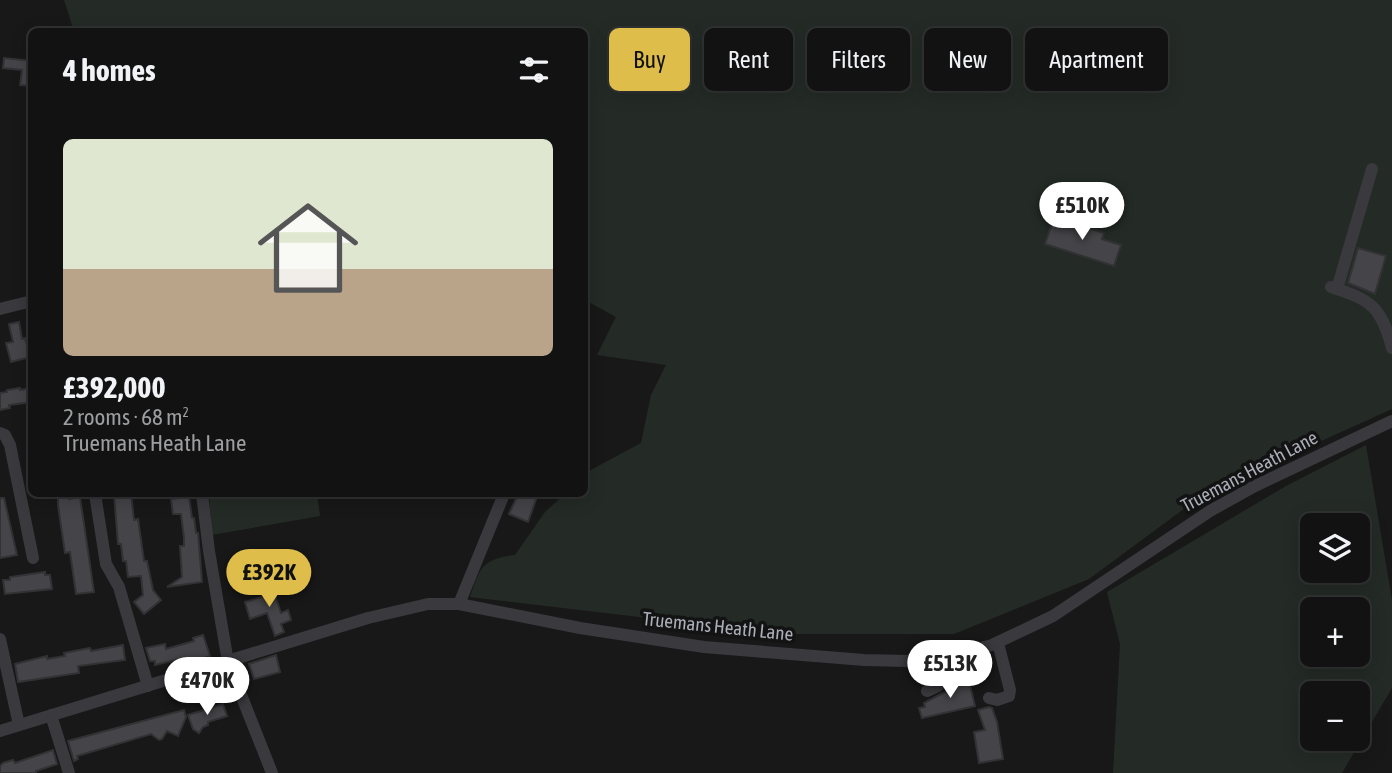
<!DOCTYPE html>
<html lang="en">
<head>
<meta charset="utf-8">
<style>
	body { margin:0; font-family:"Asap Condensed",sans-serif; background:#1f2021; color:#f1f3f6; height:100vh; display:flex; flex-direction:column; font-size:26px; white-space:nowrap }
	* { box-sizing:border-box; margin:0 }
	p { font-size:23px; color:#9c9ea0 }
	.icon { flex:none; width:38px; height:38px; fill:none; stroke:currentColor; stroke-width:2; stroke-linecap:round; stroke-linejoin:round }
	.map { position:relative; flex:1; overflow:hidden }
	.drawer { position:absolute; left:28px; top:28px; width:560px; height:469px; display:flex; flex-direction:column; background:#121213; border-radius:10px; box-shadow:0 4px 18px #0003,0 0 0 2px #313233 }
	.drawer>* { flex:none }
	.banner { position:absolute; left:609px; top:28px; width:665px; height:63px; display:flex; gap:14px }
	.fabs { position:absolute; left:1300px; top:513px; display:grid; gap:14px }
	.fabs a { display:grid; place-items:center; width:70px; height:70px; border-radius:10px; background:#121213; box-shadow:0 4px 18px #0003,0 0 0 2px #313233; font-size:35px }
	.price { position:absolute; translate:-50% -60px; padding:0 16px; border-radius:24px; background:#fff; color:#222; font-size:23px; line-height:46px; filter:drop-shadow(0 2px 4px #0008) }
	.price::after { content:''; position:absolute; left:50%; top:42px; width:21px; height:16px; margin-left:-10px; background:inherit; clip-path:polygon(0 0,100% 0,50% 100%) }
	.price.selected { background:#debd4b; color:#111 }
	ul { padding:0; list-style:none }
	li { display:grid; align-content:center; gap:14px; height:371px; padding:0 35px }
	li+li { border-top:2px solid #313233 }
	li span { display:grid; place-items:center; height:217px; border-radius:10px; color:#555 }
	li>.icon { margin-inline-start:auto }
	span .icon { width:126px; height:126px; fill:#fffc; stroke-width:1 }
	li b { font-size:30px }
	h2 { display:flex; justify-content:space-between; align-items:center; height:84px; padding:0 35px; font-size:30px }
	.tag { padding:0 24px; border-radius:10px; background:#121213; box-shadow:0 4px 18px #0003,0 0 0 2px #313233; font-size:24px; line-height:63px }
	.tag.selected { background:#debd4b; color:#111 }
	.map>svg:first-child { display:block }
</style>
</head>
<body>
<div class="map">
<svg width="1392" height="773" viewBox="0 0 1392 773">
	<rect width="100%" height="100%" fill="#181819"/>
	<path fill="#242b26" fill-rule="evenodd" d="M64 0H1392V409L1204 494 1089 579 954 634H783L470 597C480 567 482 559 515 555L545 512 565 494H584L585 475 587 472 641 443 651 395 666 365 597 355 616 317 585 300 584 32 74 31Z
		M1366 445 1392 600V688L1342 773H1113L1120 644 1107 592 1286 486ZM1358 525V570H1312V525ZM1312 609H1358V654H1312ZM1312 693H1358V738H1312Z
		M209 494H317L320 516 212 535Z"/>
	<path fill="#454549" stroke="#323235" stroke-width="2" d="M4 58 32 61V86L20 85 22 70 3 68Z
		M1054 217 1104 233 1102 239 1121 245 1114 266 1045 244Z
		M1358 248 1386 256 1375 294 1348 283Z
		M19 322 22 339 25 338 30 357 11 362 6 343 13 342 9 324Z
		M20 388V390L32 388V402L9 405 10 408 0 410V393L7 392V390Z
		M68 494 69 499 80 497 94 592 76 594 70 552 65 553 58 505V495Z
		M114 494H131L134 520 138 519 144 561H147L153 590 161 600 144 614 134 602 143 595 141 576 128 577 126 561H123L121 544H118Z
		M518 494H538L528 522 509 514Z
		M189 497 192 518H194L196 533H198L202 582 167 587 182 577 180 546H184V538L181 514H173L171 499Z
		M0 498H4L17 555 0 558Z
		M45 572V575H50L52 589 5 594 3 580H10V577Z
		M270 581 281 613 288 610 291 620 281 624 284 632 275 636 267 613 250 619 245 602 265 596 261 584Z
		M203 635 210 656 186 664 184 658 155 665V661H150L146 648 165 644 166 649 194 641 193 638Z
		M123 645 125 660 78 666 79 673 18 682 15 664 47 656V659L65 656 64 653 90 648 91 651Z
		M276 655 280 672 254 679 249 664Z
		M968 677 975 706 922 718 919 708 925 707 924 703 943 693 953 690 951 681Z
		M223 704 227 716 208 722V725L203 727 199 733 193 729 188 715Z
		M989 707 992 708 997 722 1003 759 979 763 974 732 985 730 978 710Z
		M184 710 186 717 178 736 167 731 162 739 159 740 151 734 77 756 78 759 74 761 68 741Z
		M53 750 57 764 36 771V773H0V766L3 763 13 760 15 763Z"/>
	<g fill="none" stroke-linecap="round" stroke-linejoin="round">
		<path stroke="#39393e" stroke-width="12" d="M1331 287C1371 300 1381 306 1392 348
			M1337 289 1372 169
			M0 309 32 301
			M0 433 5 435 10 445 33 558
			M95 494 106 564 119 587 148 686
			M202 494 209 551 228 662 272 773
			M459 604 504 494
			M0 639 19 725
			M927 691 938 686 944 673 945 656
			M989 698 997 700 1009 696 1010 690 998 643
			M51 715 69 773
			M0 731 368 618 428 604H459L580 628 704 647 864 660 907 661 957 654 992 645 1053 616 1210 511 1253 487 1392 421"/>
	</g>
	<g text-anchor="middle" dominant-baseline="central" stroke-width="7" stroke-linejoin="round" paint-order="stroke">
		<g font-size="19" fill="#abaeb8" stroke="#131314">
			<text transform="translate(1249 471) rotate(-28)">Truemans Heath Lane</text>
			<text transform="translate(718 626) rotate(6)">Truemans Heath Lane</text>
		</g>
	</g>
</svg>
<div class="fabs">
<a><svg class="icon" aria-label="layers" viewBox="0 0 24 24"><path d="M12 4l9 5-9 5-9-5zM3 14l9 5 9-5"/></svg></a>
<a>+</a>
<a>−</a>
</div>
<b class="price" style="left:1082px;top:242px">£510K</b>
<b class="price selected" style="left:269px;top:609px">£392K</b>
<b class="price" style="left:950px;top:700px">£513K</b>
<b class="price" style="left:207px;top:717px">£470K</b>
<div class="banner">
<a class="tag selected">Buy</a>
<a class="tag">Rent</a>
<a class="tag">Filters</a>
<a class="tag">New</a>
<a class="tag">Apartment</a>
</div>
<section class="drawer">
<h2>4 homes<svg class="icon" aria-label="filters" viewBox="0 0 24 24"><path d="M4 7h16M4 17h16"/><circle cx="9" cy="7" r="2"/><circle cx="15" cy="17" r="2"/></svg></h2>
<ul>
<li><span style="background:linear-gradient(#dfe7d0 60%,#b9a48a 0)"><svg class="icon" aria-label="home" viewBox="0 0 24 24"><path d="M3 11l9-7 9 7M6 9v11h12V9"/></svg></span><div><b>£392,000</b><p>2 rooms · 68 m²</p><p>Truemans Heath Lane</p></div></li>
</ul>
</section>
</div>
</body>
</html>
